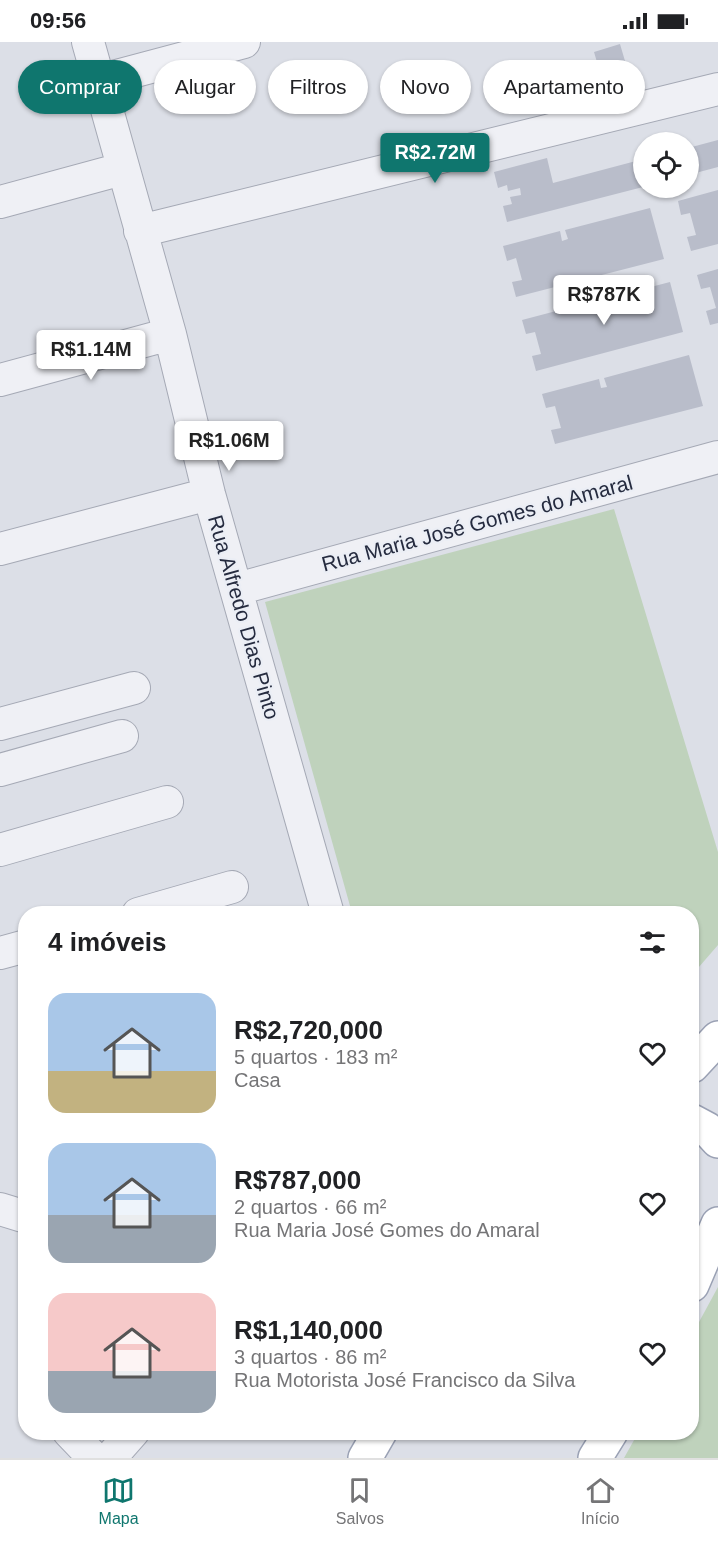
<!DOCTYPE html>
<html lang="pt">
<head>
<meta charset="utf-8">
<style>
	body { margin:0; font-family:Arial,sans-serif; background:#f2f2f2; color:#202124; height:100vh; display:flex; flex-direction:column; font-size:22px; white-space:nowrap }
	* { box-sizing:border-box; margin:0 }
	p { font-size:20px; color:#757577 }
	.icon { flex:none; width:33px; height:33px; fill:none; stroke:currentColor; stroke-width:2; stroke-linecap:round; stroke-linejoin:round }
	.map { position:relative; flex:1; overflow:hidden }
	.side { position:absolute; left:18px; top:864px; width:681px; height:534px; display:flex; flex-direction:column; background:#fff; border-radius:24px; box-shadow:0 2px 4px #0004 }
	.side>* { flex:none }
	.hud { position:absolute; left:18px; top:18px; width:682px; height:54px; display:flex; gap:12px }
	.controls { position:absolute; left:633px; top:90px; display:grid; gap:12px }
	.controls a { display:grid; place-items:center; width:66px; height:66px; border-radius:50%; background:#fff; box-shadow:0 2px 4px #0004; font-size:30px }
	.price { position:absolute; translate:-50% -51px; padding:0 14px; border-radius:6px; background:#fff; color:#222; font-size:20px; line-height:39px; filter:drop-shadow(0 2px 3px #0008) }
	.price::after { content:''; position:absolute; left:50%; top:36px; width:18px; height:14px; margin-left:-9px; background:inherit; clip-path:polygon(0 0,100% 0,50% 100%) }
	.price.selected { background:#0f766e; color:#fff }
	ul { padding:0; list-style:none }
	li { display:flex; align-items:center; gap:18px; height:150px; padding:0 30px }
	li span { display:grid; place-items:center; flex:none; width:168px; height:120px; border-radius:18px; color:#555 }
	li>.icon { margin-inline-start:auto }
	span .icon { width:72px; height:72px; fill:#fffc; stroke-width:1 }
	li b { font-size:26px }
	h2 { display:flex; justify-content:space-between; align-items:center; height:72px; padding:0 30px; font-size:26px }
	.tag { padding:0 21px; border-radius:27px; background:#fff; box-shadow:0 2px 4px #0004; font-size:21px; line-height:54px }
	.tag.selected { background:#0f766e; color:#fff }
	.status { display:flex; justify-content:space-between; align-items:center; height:42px; padding:0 30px; background:#fff; direction:ltr }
	.status svg { height:16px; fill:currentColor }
	.tabs { display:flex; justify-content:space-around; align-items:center; height:84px; border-top:2px solid #e0e0e0; background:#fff; font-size:16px; color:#757577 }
	.tabs a { display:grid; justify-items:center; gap:3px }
	.tabs .selected { color:#0f766e }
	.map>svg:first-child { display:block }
</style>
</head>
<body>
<div class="status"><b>09:56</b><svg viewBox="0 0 49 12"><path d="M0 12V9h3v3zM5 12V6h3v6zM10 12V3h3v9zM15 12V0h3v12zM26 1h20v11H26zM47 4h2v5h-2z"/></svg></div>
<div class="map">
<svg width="718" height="1416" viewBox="0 0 718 1416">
	<rect width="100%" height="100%" fill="#dcdfe7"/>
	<path fill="#bfd2bc" d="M614 467 718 810V903L692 933V872L352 871 265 560Z
		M718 1245V1416H624L638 1391 692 1390V1293Z"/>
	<path fill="#b9bdca" d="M620 2 630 36 604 44 594 10Z
		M718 98V125L688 133V106Z
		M547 116 553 141 636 119 643 145 507 180 503 164 512 162 510 155 521 153 520 146 508 149 507 143 498 146 494 130Z
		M718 148V202L691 209 687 195 696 193 690 171 681 173 678 159Z
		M650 166 664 217 516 255 512 240 522 238 516 216 507 219 503 204 560 189 562 199 568 197 565 188Z
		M718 227V281L710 283 706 269 716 266 710 245 701 247 697 233Z
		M670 240 683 290 536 329 532 314 541 312 535 290 526 292 522 278 579 263 582 272 587 271 585 262Z
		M689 313 703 364 555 402 551 388 561 386 555 364 546 366 542 352 599 337 601 346 607 345 604 336Z"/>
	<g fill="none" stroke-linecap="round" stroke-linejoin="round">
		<g stroke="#a5a9b5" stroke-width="34">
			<path id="minor" d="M88 0 170 292 209 452 328 872
				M98 39 244 0
				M0 160 122 127
				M140 189 718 47
				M0 338 170 292
				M0 507 209 452
				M237 547 718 415
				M0 682 134 646
				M0 728 122 694
				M0 808 167 760
				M138 872 232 845
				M0 911 26 904
				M0 1167 26 1175
				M69 1390 94 1416
				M110 1416 133 1390"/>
		</g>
		<g stroke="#9aa1b4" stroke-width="36">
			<path id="major" d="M692 1024 718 996
				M692 1079 707 1087 718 1099
				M692 1243 718 1182
				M365 1416 380 1390
				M595 1416 611 1390"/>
		</g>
		<use href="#minor" stroke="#eff0f5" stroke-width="32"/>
		<use href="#major" stroke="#fff" stroke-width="33"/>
	</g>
	<g text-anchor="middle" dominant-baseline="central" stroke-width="4.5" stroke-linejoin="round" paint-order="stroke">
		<g font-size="21" fill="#252b3f" stroke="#ebeef5">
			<text transform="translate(477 481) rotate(-15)">Rua Maria José Gomes do Amaral</text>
			<text transform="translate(244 575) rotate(74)">Rua Alfredo Dias Pinto</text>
		</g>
	</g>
</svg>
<div class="controls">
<a><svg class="icon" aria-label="locate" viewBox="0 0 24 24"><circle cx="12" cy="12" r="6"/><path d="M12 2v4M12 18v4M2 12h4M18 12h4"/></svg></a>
</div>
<b class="price selected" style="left:435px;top:142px">R$2.72M</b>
<b class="price" style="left:604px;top:284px">R$787K</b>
<b class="price" style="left:91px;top:339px">R$1.14M</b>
<b class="price" style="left:229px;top:430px">R$1.06M</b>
<div class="hud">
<a class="tag selected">Comprar</a>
<a class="tag">Alugar</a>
<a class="tag">Filtros</a>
<a class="tag">Novo</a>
<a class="tag">Apartamento</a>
</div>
<section class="side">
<h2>4 imóveis<svg class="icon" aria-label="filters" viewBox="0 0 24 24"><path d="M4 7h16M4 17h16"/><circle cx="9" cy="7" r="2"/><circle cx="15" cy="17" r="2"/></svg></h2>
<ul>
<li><span style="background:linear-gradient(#a9c7e8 65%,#c2b280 0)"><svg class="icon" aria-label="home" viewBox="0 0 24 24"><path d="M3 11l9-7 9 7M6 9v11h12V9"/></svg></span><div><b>R$2,720,000</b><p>5 quartos · 183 m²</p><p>Casa</p></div><svg class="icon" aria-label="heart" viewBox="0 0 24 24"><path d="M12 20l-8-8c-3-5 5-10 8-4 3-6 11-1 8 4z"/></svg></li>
<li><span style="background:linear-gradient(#a9c7e8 60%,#9aa5b1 0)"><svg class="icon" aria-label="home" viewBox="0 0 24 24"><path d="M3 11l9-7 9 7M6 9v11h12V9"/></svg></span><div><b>R$787,000</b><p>2 quartos · 66 m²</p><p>Rua Maria José Gomes do Amaral</p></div><svg class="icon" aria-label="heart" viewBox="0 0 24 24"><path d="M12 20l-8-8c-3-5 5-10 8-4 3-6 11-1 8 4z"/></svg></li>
<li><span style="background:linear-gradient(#f6c9c9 65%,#9aa5b1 0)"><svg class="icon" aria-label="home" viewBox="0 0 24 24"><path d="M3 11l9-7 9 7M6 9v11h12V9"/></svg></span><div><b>R$1,140,000</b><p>3 quartos · 86 m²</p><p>Rua Motorista José Francisco da Silva</p></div><svg class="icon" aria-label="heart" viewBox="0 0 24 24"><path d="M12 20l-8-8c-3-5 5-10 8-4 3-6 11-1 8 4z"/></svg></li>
</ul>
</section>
</div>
<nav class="tabs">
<a class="selected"><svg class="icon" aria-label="map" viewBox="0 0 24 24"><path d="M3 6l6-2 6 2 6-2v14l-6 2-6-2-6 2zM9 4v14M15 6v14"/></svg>Mapa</a>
<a><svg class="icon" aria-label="saved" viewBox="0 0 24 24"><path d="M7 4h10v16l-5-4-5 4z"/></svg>Salvos</a>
<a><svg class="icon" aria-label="home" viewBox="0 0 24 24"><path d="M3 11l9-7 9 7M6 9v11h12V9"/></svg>Início</a>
</nav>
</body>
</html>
